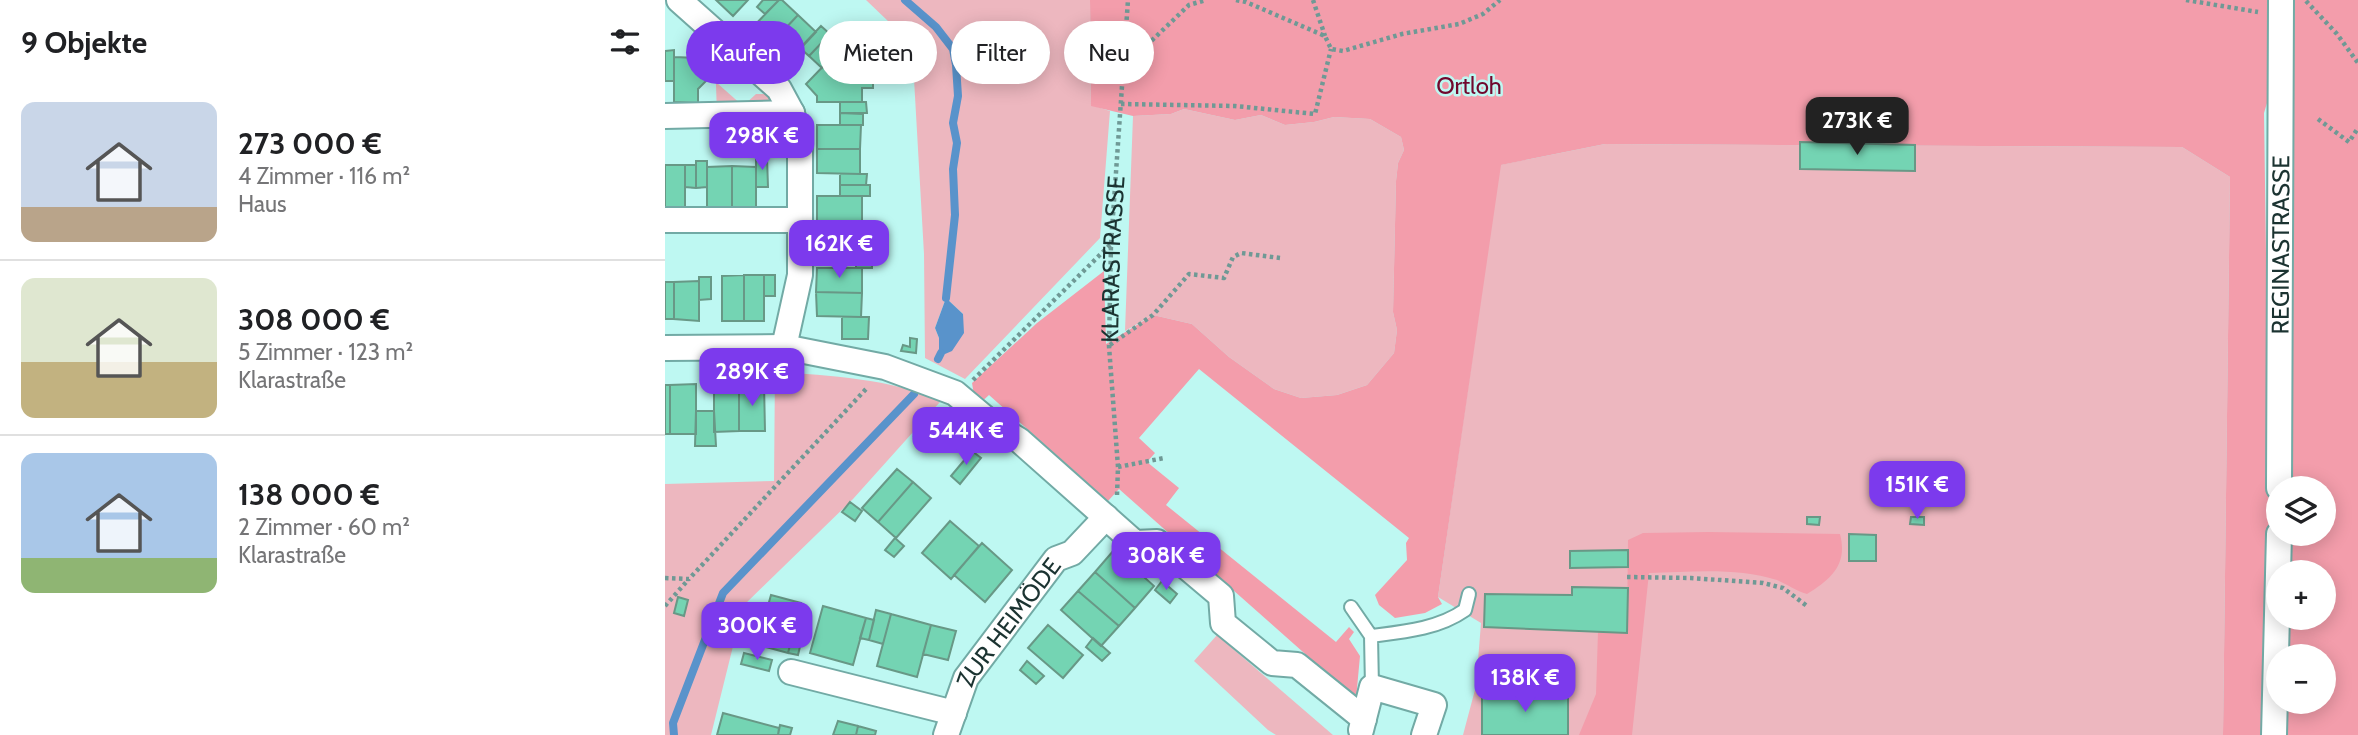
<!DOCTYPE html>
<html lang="de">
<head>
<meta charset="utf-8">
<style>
	body { margin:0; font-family:Cabin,sans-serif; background:#f6f6f6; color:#202124; height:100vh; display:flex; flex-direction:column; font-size:26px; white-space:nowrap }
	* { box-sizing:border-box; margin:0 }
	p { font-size:23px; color:#757577 }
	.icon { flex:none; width:38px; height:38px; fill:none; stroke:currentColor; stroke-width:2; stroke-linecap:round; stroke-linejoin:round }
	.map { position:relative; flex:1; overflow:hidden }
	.side { display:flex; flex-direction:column; background:#fff; width:665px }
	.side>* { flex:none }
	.guide { position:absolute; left:21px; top:21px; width:665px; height:63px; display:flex; gap:14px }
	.fabs { position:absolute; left:1601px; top:476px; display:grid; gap:14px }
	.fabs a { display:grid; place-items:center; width:70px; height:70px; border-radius:50%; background:#fff; box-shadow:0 4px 18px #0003; font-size:35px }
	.price { position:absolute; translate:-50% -60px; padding:0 16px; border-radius:14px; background:#7c3aed; color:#fff; font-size:23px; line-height:46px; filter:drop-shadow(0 2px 4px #0008) }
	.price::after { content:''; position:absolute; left:50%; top:42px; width:21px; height:16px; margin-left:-10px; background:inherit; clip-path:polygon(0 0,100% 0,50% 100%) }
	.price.current { background:#222; color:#fff }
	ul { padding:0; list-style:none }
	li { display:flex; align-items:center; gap:21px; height:175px; padding:0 21px }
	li+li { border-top:2px solid #e0e0e0 }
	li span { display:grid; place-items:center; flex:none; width:196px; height:140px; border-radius:14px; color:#555 }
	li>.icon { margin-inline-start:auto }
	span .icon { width:84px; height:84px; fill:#fffc; stroke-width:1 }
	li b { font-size:30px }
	h2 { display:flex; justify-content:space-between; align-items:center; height:84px; padding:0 21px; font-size:30px }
	.tag { padding:0 24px; border-radius:32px; background:#fff; box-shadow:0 4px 18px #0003; font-size:24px; line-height:63px }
	.tag.current { background:#7c3aed; color:#fff }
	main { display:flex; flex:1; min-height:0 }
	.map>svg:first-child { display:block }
</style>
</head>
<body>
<main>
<section class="side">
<h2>9 Objekte<svg class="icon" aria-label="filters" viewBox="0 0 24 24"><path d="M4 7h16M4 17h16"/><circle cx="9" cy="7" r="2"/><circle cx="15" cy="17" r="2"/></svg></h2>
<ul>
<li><span style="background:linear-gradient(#c9d6e8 75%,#b9a48a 0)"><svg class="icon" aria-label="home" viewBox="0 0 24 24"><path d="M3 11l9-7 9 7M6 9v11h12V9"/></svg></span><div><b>273 000 €</b><p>4 Zimmer · 116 m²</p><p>Haus</p></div></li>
<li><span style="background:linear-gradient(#dfe7d0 60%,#c2b280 0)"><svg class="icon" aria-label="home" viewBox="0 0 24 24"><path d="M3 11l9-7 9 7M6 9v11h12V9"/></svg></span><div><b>308 000 €</b><p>5 Zimmer · 123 m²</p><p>Klarastraße</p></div></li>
<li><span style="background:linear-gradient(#a9c7e8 75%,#8fb573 0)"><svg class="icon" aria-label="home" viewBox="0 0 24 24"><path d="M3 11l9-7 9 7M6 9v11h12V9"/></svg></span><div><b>138 000 €</b><p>2 Zimmer · 60 m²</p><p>Klarastraße</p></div></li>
</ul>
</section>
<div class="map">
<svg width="1693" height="735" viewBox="0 0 1693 735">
	<rect width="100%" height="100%" fill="#bef8f2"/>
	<path fill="#edb7bf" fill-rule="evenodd" d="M201 0H425L426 105 445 111 435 238 300 379 260 358 259 254 247 44ZM281 298 298 314 274 349V338L270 328Z
		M58 51C70 67 62 70 52 83L78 106 91 94H103L108 105 52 114 50 56Z
		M519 109 570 120 596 115 620 125 649 122 669 117 705 119 736 137 739 150 733 163 731 181 728 312 732 330 729 353 702 385 672 395 636 398 609 389 564 357 527 324 488 315 460 331 468 116 506 114Z
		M940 144 1517 147 1565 177 1558 735H798L811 686 816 623 773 597 835 165Z
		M110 371C165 377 226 377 275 402L188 499 78 606 46 735H0V484L109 481Z
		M552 635 668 735H611L603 730 529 661Z"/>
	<path fill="#f39dab" d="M425 0H1602V103L1599 113 1605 533 1598 735H1558L1565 177 1517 147 940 144 836 165 773 597 777 604 760 613 730 618 714 605 710 595 742 560 741 543 744 538 534 369 474 438 490 453 482 462 514 488 501 505 671 642 684 627 689 632 684 639 695 656 691 699 454 489 443 501 324 395 311 407 307 383 372 323 439 271 441 344 488 315 527 324 564 357 609 389 636 398 672 395 702 385 729 353 732 330 728 312 731 181 733 163 739 150 736 137 705 119 669 117 649 122 620 125 596 115 570 120 519 109 506 114 468 116 426 106Z
		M1622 0H1693V735H1614L1615 702H1659V656H1616L1617 618H1659V572H1618L1619 534H1659V488H1619Z
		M1043 532 1175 534C1183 565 1166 579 1142 594 1131 591 1122 584 1112 580 1072 567 1025 572 984 573L967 735H914L931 694 933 632H962L963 540 978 533Z"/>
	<path fill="#5993cb" d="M281 298 298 314 299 333 287 351 280 354 274 349V338L270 328Z"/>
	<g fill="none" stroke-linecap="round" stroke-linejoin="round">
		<path stroke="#5993cb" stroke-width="8" d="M240 0 271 27 288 49 291 65 293 96 288 123 292 143 288 169 290 215 281 298
			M273 359 276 353
			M9 735 8 723 58 593 249 394"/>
	</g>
	<path fill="#74d4b3" stroke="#689886" stroke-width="2" d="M51 0H83L68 16Z
		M98 0H114L100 14 92 7Z
		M114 0H117L133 15 102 48 84 31Z
		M133 15 151 32 120 65 102 48Z
		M156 26 165 34 144 56 135 48Z
		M165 34 178 47 157 68 144 56Z
		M9 50V81H0V51Z
		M172 52 189 69 197 62 208 72V88H197V102H152V96L141 84Z
		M9 57 33 58V73L41 81 33 89V103L9 102Z
		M175 102H201L202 113H175Z
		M175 113 198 114V125H175Z
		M152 125H196L195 149H152Z
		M1135 142 1250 145V171L1135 169Z
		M152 149H195V174L152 173Z
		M91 157H102L103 187H91Z
		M31 161H42V187L31 188Z
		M0 165H20V208H0Z
		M20 165H31V188L20 187Z
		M67 166V208H42V167Z
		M67 166 91 167V208H67Z
		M175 174H202L201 185H175Z
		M175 185H205V196H175Z
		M152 196H197V221H152Z
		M152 221H197V245H151Z
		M185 245H210V257L185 256Z
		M191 256 207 257V268H191Z
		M152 268H197V293L151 292Z
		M79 275H99V321H79Z
		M79 275V321H57V276Z
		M99 275H110V296H99Z
		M34 277H46V299L34 300Z
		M34 281V321L9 319V282Z
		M0 282H9V319H0Z
		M151 292 197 293 196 317 152 316Z
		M177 317H204L203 339H177Z
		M245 338 252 339 251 353 236 351 238 345 245 347Z
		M31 384V434H5V385Z
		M49 384H74V431L49 432Z
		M74 384H99L100 431H74Z
		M0 385H5V434H0Z
		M31 411H49L51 446H30Z
		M268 412 276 419 258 443 249 436Z
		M307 451 316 458 295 484 286 476Z
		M232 469 248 482 213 522 197 508Z
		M248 482 266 498 231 538 213 522Z
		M185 502 197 511 190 521 177 512Z
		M1142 517H1155L1154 525 1142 524Z
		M1246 517H1259V525L1245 524Z
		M285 521 314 546 286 579 257 553Z
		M1184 534 1211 535V561H1184Z
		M230 538 239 546 229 557 220 550Z
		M317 543 347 570 320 602 289 575Z
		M449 550 489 586 470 608 430 572Z
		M963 550V567L905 568V551Z
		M430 572 470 608 454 626 413 591Z
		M497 581 512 594 505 603 490 590Z
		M907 587 963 588 962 633 819 627 820 594 907 595Z
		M413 591 454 626 436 646 396 610Z
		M106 595 136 603 123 653 83 642 92 610 101 613Z
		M13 597 23 600 19 616 9 613Z
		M158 606 201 618 188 665 145 653Z
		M211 610 226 614 218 644 204 640Z
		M226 614 266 625 252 677 212 666Z
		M132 618 141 621 133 655 123 653Z
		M201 618 209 620 204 640 195 638Z
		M266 625 291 631 283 660 258 654Z
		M383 625 418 655 398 678 363 648Z
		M428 638 445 653 437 661 421 647Z
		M79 653 107 660 104 671 76 664Z
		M362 661 379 676 371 684 355 670Z
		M817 692 903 693V735H817Z
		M58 713 114 728 113 735H52Z
		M173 721 193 726 191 735H168Z
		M115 725 127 728 125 735H113Z
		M193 726 211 731 210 735H191Z"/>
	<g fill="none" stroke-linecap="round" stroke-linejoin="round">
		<g stroke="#72aaa5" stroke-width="16">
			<path id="lane" d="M686 607 706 636 707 687
				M706 636C738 632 773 629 800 610L804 594"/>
		</g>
		<g stroke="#72aaa5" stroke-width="28">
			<g id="street">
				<path d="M14 0 114 89 127 113 135 145V275L119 347"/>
				<path d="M0 116 127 113"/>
				<path d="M0 220H135"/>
				<path d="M0 348 119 347 220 367 290 393 327 424 354 440 470 543 492 542 556 596 558 623 607 663 632 665 699 719"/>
				<path id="s2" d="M1614 488 1616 0"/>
				<path d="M126 672 289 713"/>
				<path d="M696 730 707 687 769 705 759 735"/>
				<path id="s3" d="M281 735 301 678 391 559 407 553 441 517"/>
				<path d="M1609 735 1614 534"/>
			</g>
		</g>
		<g stroke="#6f9995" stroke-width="4.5" stroke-dasharray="3.5 3.5" stroke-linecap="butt">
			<path d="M571 0 581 2 660 36 666 49 678 51 737 34 794 24 818 14 835 0"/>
			<path d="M648 0 660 36"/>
			<path d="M1521 0 1593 12"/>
			<path d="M1641 1 1672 34 1693 63"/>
			<path d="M459 62 480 47 524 5 541 0"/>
			<path d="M456 104 570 106 650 114 666 49"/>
			<path d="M1653 119 1684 142 1693 128"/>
			<path d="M445 345 488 315 524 274 559 278 568 257 576 253 615 258"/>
			<path d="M308 380 446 244"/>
			<path d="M453 467 499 458"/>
			<path id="s1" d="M452 495 453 467 444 346 446 244 463 0"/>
			<path d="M962 577 1026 578 1098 583 1118 588 1142 606"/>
			<path d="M0 578 24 579 201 389"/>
			<path d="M0 606 23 580"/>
		</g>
		<use href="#lane" stroke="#fff" stroke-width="12"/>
		<use href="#street" stroke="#fff" stroke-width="24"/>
	</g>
	<g text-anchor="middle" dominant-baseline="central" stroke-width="5" stroke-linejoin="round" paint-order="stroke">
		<g font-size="24" fill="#70082d" stroke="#bef8f2">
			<text x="804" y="85">Ortloh</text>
		</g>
		<g font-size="24" fill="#1b3331" stroke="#bef8f2">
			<text stroke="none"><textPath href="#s2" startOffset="243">REGINASTRASSE</textPath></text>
			<text stroke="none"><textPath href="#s1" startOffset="236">KLARASTRASSE</textPath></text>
			<text stroke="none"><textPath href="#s3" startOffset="130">ZUR HEIMÖDE</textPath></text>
		</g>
	</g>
</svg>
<div class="fabs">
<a><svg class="icon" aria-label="layers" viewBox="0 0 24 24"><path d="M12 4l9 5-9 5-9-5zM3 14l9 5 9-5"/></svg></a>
<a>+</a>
<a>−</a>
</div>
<b class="price current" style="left:1192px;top:157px">273K €</b>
<b class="price" style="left:97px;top:172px">298K €</b>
<b class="price" style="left:174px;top:280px">162K €</b>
<b class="price" style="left:87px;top:408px">289K €</b>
<b class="price" style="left:301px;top:467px">544K €</b>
<b class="price" style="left:1252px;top:521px">151K €</b>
<b class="price" style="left:501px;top:592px">308K €</b>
<b class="price" style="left:92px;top:662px">300K €</b>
<b class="price" style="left:860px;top:714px">138K €</b>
<div class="guide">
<a class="tag current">Kaufen</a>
<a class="tag">Mieten</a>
<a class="tag">Filter</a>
<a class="tag">Neu</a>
</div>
</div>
</main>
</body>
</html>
